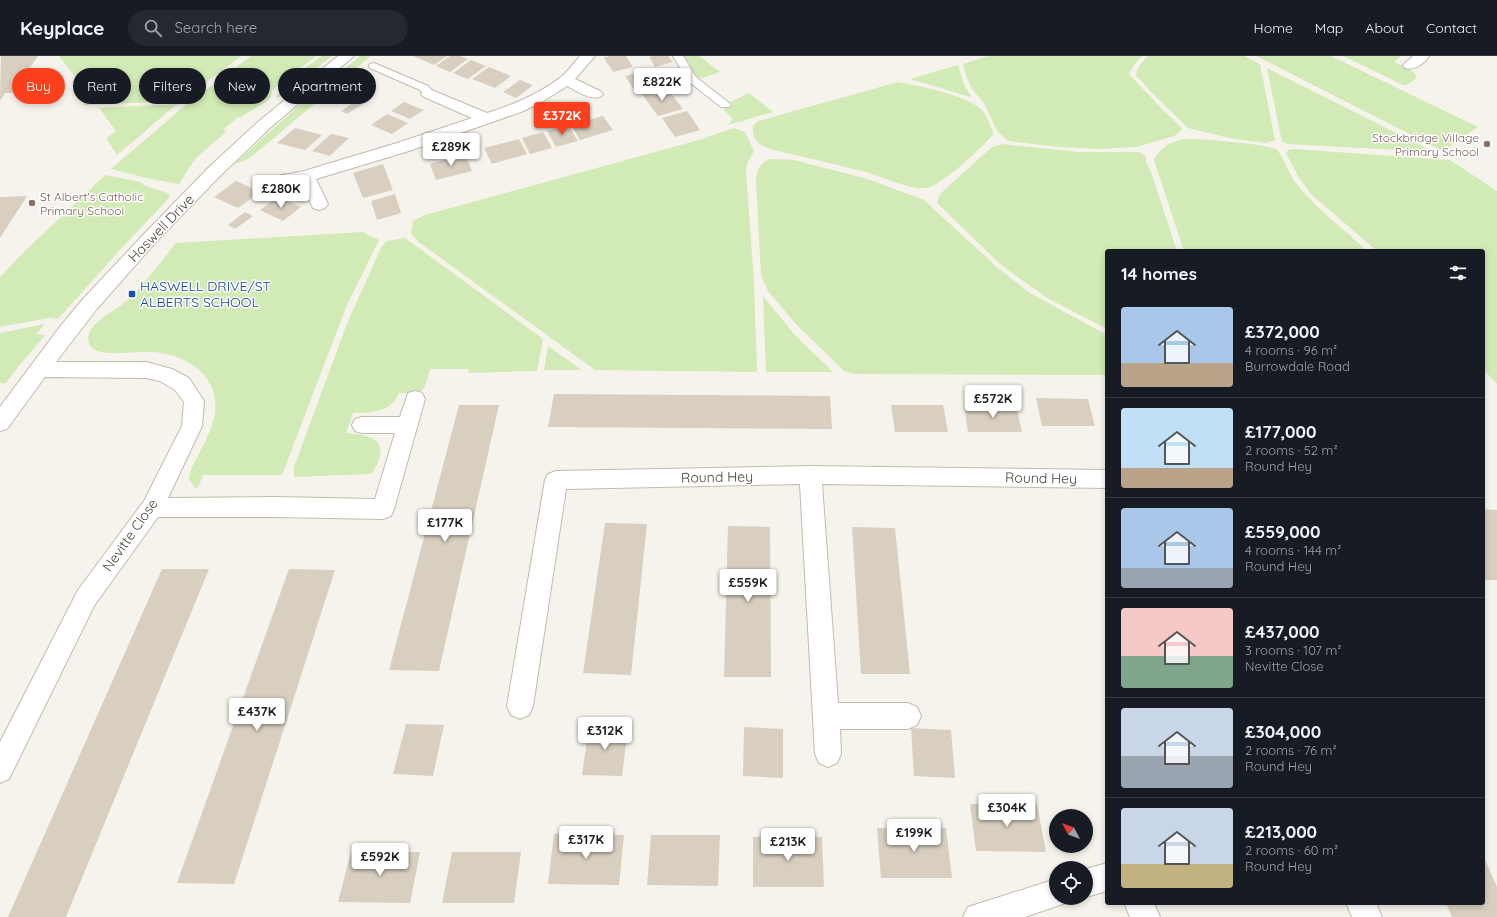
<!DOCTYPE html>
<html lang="en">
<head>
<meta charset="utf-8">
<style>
	body { margin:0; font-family:Quicksand,sans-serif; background:#242831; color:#f1f3f6; height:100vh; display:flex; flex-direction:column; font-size:15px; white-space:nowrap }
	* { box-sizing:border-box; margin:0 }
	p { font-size:13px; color:#9ea1a6 }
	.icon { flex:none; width:22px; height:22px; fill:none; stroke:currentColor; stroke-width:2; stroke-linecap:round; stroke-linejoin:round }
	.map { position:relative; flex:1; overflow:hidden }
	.details { position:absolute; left:1105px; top:193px; width:380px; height:656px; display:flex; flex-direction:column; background:#171b24; border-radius:4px; box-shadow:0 2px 6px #0003 }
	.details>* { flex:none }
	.banner { position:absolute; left:12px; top:12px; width:380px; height:36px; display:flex; gap:8px }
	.needle { width:26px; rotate:311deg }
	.buttons { position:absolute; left:1049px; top:753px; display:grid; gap:8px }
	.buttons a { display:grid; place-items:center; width:44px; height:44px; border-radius:50%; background:#171b24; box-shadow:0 2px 6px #0003; font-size:20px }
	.price { position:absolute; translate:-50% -34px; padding:0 9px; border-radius:4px; background:#fff; color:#222; font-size:13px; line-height:26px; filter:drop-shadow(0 1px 2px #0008) }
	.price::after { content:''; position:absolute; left:50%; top:24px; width:12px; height:9px; margin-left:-6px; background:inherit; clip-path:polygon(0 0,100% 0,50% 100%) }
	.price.active { background:#fc3f1d; color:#fff }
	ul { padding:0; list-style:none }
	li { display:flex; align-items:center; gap:12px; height:100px; padding:0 16px }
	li+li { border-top:1px solid #363941 }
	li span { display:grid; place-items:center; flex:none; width:112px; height:80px; border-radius:4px; color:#555 }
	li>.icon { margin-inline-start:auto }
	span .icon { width:48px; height:48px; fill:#fffc; stroke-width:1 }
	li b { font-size:17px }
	h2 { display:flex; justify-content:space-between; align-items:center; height:48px; padding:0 16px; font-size:17px }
	.pill { padding:0 14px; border-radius:18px; background:#171b24; box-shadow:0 2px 6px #0003; font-size:14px; line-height:36px }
	.pill.active { background:#fc3f1d; color:#fff }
	header { display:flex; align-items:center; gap:24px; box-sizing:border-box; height:56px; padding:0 20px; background:#171b24; border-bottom:1px solid #363941 }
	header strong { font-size:19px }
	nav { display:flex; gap:22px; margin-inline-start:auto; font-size:14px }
	.search { width:280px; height:36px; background:#242831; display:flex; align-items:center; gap:10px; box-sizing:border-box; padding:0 14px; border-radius:22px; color:#9ea1a6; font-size:15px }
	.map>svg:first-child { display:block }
</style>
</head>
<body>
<header>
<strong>Keyplace</strong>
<div class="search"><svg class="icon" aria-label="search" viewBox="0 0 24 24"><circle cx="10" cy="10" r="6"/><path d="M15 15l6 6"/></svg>Search here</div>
<nav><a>Home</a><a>Map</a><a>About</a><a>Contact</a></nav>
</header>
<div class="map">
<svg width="1497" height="861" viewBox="0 0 1497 861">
	<rect width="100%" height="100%" fill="#f6f3ec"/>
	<path fill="#d2eab5" d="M59 0H241L181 45 85 49 74 34 80 27Z
		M251 0H316L272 34 271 41 267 45 241 61H238L223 74 227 75 195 103 179 128 146 122 111 113 188 47Z
		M321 0H332L279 41H276L285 28Z
		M360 0H371L250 102 233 109 293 55Z
		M684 0H699L720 16 703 22H698Z
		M988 0H1142L1134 9 1129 18 1163 54 1182 72 1179 77 1174 80 1136 91 1099 93 1059 91 1008 85 997 75 984 47 972 33 966 20 963 8Z
		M1147 0H1244L1260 8 1275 84 1266 87 1234 83 1188 72 1148 33 1136 19 1137 13Z
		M1256 0H1331L1478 71 1443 95Z
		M1343 0H1401L1394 6C1403 10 1414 13 1417 22L1405 30Z
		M958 9 964 29 971 40 970 41 910 23Z
		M1267 12 1434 96 1288 88 1282 86Z
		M898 26C917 29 969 40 982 54 987 59 990 69 993 76V79C980 93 945 127 927 132 912 135 878 119 862 115 832 108 801 100 770 93 759 89 751 83 753 70L758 65Z
		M749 37 773 56 728 69 733 63 723 53 733 49 731 46Z
		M177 48 117 99 106 82 116 75 99 52Z
		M734 72 745 76 754 95 747 108 746 113 754 227 757 314 755 316 595 314 420 187 411 178 413 165 425 159 699 84Z
		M1184 83C1198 82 1266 88 1276 93 1281 96 1290 120 1296 127 1316 153 1343 172 1367 195H1184L1154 104C1159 92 1172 85 1184 83Z
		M1002 88 1080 96H1139L1146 100V106L1151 116 1177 195H1107V273L1049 243 1023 225 999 207 937 147 940 138 952 127 992 91Z
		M1293 93 1450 104 1497 135V328L1483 313V195H1377L1312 139 1299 122 1286 97 1288 94Z
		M771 103 794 104 868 123 924 144 998 212 1030 237 1107 279V319L854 318 844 315 795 267 768 235 761 220 756 124C757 114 760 106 771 103Z
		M105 119 140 126C147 133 160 133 169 138L170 141 117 197 58 263 49 262 0 271V221L26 194Z
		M363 176 379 184 347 249 282 419H203L198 432 194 431 189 423 190 417C198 396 213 377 215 355 219 318 185 298 152 296 135 295 114 300 97 295 89 292 86 283 90 275 98 261 123 251 134 238 149 222 162 204 176 187Z
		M405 182 543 283 537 315 468 317 469 313H430C423 338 426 337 399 337 391 357 371 356 353 357L346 377C374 379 391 385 373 416L369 418 294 421V411L348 265 382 190 387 185Z
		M763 240 795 279 833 316H766Z
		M45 268 36 278 45 279 18 311 6 327H0V277Z
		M548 290 582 314H544Z"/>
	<path fill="#d8cfc1" d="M1 0H38L12 37H5L0 45Z
		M413 0H447L434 9Z
		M450 0H460L468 3 450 16 436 10Z
		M610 0H626L633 11 613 16 604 2Z
		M654 0H668L673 6 655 11 649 1Z
		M471 4 486 10 468 23 453 17Z
		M489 11 511 20 495 32 472 23Z
		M649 14 661 31 637 38 625 20Z
		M355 24 375 33 359 43 339 34Z
		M520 24 533 29 516 42 503 36Z
		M667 32 683 53 658 60 642 38Z
		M356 45 363 48 347 58 341 55Z
		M404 46 424 54 410 63 391 55Z
		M687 55 700 74 675 81 662 62Z
		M387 58 408 67 392 78 371 69Z
		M603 60 613 74 580 84 571 69Z
		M568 69 578 85 556 91 547 75Z
		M295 72 322 79 305 94 277 87Z
		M543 76 552 92 530 98 522 82Z
		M331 78 349 82 330 100 312 95Z
		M519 83 527 98 492 108 484 92Z
		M465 98 472 115 436 124 430 108Z
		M383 108 393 134 363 142 353 117Z
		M236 125 260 136 238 152 214 141Z
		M395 138 401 157 377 164 371 145Z
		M27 140 0 182V141Z
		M278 141 301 151 283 165 260 154Z
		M245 156 253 160 235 173 228 169Z
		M554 338 830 340 832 373 548 371Z
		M1036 342 1088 343 1095 370H1042Z
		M459 349H499L439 615 389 614Z
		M891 349H943L948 376H895Z
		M964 349H1016L1022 376H968Z
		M1483 453 1497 454V524H1483Z
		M605 467 647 468 631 619 583 617Z
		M728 470 770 471 771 621H724Z
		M852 471 895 472 910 618H861Z
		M162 513H209L66 861H8Z
		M289 513 335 514 234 828 177 827Z
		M406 668 444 669 433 720 393 718Z
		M589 670 628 671 622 720 582 719Z
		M744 671 783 673V722L743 720Z
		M911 672 951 674 955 722 914 720Z
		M970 748H1037L1046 796 976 795Z
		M877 772H946L952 822H881Z
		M554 778 624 779 619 829 548 828Z
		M651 779H720L718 830 647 829Z
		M753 781H822L824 831H753Z
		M351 796H420L410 847 338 846Z
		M452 796H521L514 847H442Z
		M1483 799 1497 831V861H1452L1446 847H1483Z"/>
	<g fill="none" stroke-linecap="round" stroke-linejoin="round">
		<g stroke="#c2bbae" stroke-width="2">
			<path id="service" d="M673 0H683L696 21 729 47 731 49 729 51H721L688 25Z
				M374 7 428 30 435 38 429 41 425 40 420 34 370 12 369 10 370 8Z"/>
		</g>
		<g stroke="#c2bbae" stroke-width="2">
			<path id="minor" d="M338 0H354L270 72 221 119 155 187 96 254 56 306H146L172 313 189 322 204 345 202 370 168 442 275 441 375 443 395 377H362L355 375 352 369 355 363 362 361H400L408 337 415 335 422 337 425 343 394 453 391 460 383 463 275 461H158L94 550 9 723 0 727V686L78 534 144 445 182 370 184 346 175 334 160 325 146 322 45 321 7 373 0 375V351L59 272 82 244 143 179 209 111 258 66Z
				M580 0H595L575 23 600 35 603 38 600 41C589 44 577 35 567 30L542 46 521 56 409 95 316 123 328 148 325 152 319 154 313 152 301 126 284 129 278 128 276 124 278 120 304 115 397 87 472 62 424 41 421 38 424 35 429 33 434 35 487 57C513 49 539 38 561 21 568 15 574 7 580 0Z
				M1413 0H1429C1424 8 1414 15 1405 12L1403 9Z
				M810 410 1107 414V432L822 428 838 647H908L917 651 921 660 917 669 908 673H840L841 698 837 707 828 711 819 707 815 698 800 428 566 433 533 650 529 659 520 663 511 659 507 650 545 424 548 418 556 415Z
				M1107 807V835L1086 841V813Z
				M1056 823V842H1068L1066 847 1025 861H963L968 851Z
				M1124 847H1154L1160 861H1130Z
				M1346 847H1376L1382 861H1352Z"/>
		</g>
		<use href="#service" fill="#fff" fill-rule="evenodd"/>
		<use href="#minor" fill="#fff" fill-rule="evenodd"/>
	</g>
	<g fill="#8d6e63" stroke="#fff" stroke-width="1.5">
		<circle cx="1487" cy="88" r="4"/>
		<circle cx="32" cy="147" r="4"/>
	</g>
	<rect fill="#1a4fb4" stroke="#fff" stroke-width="1.5" x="128" y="234" width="8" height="8" rx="2"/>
	<g text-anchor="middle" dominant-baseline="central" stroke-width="3" stroke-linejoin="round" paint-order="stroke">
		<g font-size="12" fill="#785e54" stroke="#fff" text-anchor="end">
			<text x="1479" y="81">Stockbridge Village<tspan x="1479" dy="14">Primary School</tspan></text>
			<text x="40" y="140" text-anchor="start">St Albert's Catholic<tspan x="40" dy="14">Primary School</tspan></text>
		</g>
		<g font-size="14" fill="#4b4439" stroke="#fff">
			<text transform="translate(161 172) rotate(-46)">Haswell Drive</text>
			<text transform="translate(717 421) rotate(-1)">Round Hey</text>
			<text transform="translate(1041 422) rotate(1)">Round Hey</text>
			<text transform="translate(130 479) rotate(-55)">Nevitte Close</text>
		</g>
		<g font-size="14" fill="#164399" stroke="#fff" text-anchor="start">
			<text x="140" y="230">HASWELL DRIVE/ST<tspan x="140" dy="16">ALBERTS SCHOOL</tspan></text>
		</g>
	</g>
</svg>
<div class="buttons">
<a><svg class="needle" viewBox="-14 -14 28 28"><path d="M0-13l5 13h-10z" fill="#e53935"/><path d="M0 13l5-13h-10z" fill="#9ea1a6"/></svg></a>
<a><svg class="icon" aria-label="locate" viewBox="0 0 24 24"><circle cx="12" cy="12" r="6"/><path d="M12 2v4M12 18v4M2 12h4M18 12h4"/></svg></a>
</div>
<b class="price" style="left:662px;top:46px">£822K</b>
<b class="price active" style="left:562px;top:80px">£372K</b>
<b class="price" style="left:451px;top:111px">£289K</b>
<b class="price" style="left:281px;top:153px">£280K</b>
<b class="price" style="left:993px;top:363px">£572K</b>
<b class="price" style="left:445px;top:487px">£177K</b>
<b class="price" style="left:748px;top:547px">£559K</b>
<b class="price" style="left:257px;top:676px">£437K</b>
<b class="price" style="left:605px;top:695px">£312K</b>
<b class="price" style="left:1007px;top:772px">£304K</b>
<b class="price" style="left:914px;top:797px">£199K</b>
<b class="price" style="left:586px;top:804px">£317K</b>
<b class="price" style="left:788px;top:806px">£213K</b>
<b class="price" style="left:380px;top:821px">£592K</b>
<div class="banner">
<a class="pill active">Buy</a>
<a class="pill">Rent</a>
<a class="pill">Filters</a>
<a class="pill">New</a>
<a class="pill">Apartment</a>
</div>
<section class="details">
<h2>14 homes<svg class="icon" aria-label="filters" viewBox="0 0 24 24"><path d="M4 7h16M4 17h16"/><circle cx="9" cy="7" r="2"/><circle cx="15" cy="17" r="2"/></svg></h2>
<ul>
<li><span style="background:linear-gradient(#a9c7e8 70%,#b9a48a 0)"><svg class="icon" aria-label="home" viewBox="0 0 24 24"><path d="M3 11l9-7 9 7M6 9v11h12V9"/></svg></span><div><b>£372,000</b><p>4 rooms · 96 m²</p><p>Burrowdale Road</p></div></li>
<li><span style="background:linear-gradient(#bfe0f5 75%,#b9a48a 0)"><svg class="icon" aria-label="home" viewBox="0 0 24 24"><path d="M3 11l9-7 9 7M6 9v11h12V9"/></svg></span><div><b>£177,000</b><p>2 rooms · 52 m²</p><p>Round Hey</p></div></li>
<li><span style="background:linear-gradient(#a9c7e8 75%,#9aa5b1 0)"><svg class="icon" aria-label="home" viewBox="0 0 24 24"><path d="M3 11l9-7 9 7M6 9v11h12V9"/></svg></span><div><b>£559,000</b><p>4 rooms · 144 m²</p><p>Round Hey</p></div></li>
<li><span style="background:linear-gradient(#f6c9c9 60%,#7fa58c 0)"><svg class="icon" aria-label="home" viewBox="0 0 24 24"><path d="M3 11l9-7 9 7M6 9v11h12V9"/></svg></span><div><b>£437,000</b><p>3 rooms · 107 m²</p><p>Nevitte Close</p></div></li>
<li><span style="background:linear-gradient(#c9d6e8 60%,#9aa5b1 0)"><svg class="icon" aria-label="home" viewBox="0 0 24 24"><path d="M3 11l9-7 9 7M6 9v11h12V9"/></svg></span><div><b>£304,000</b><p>2 rooms · 76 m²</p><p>Round Hey</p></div></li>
<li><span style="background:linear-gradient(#c9d6e8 70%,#c2b280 0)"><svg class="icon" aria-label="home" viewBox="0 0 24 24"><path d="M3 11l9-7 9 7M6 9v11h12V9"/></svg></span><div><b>£213,000</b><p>2 rooms · 60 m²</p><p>Round Hey</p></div></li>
</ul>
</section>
</div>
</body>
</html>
